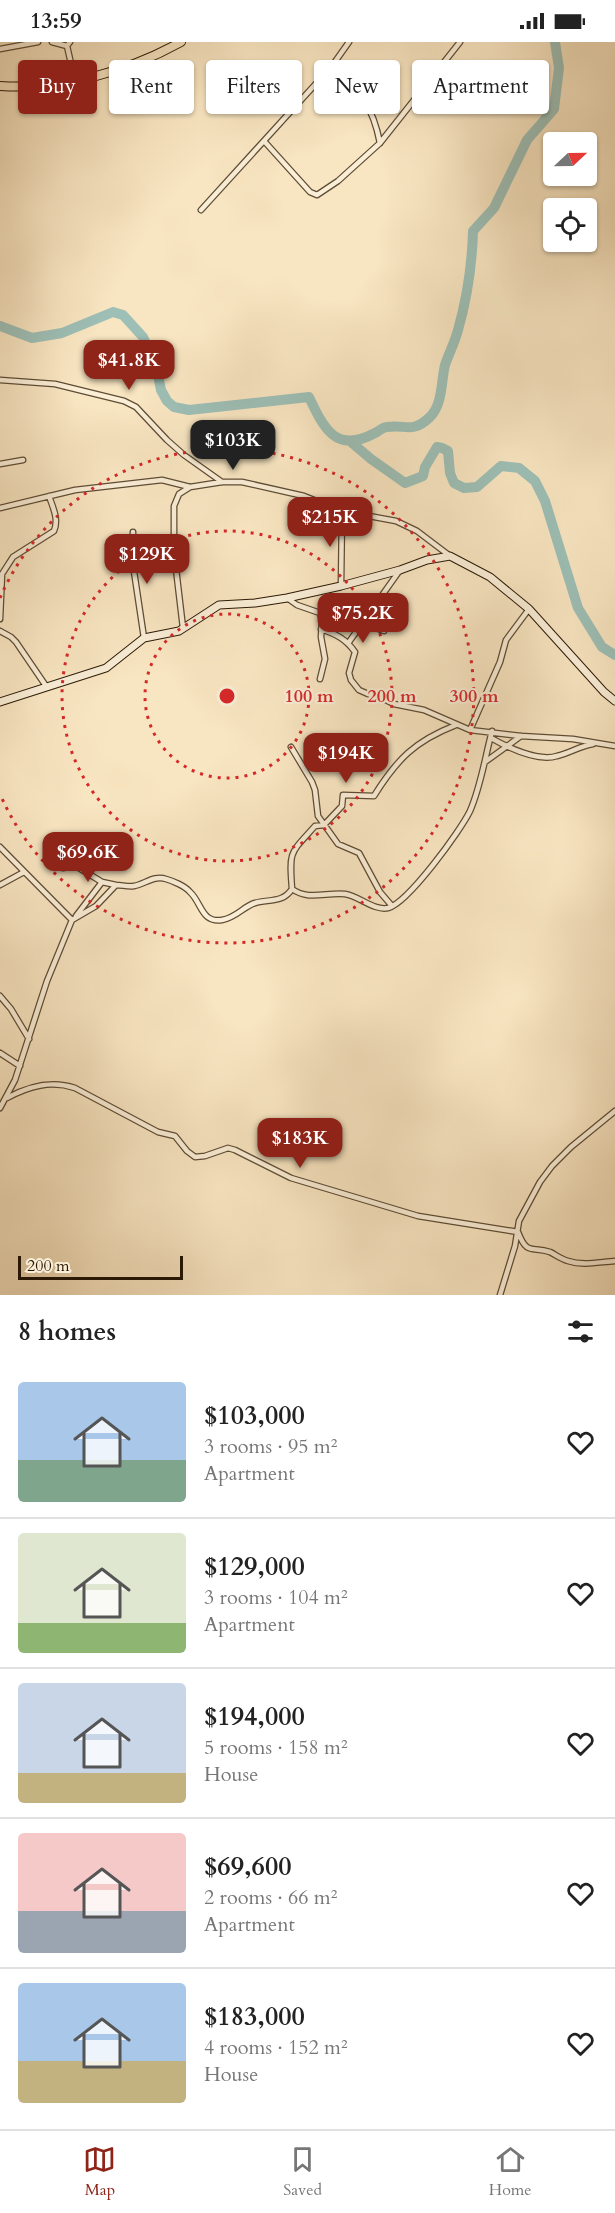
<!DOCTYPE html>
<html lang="en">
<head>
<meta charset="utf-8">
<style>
	body { margin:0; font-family:Cardo,serif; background:#f6f6f6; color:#222; height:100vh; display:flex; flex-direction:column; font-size:22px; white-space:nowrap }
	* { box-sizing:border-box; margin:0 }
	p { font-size:20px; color:#767676 }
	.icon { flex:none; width:33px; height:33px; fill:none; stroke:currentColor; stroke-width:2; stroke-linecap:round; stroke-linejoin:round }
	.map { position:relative; height:1253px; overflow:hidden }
	.panel { display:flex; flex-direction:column; background:#fff; flex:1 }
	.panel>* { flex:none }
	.banner { position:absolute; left:18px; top:18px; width:579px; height:54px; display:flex; gap:12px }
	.needle { width:39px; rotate:68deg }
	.fabs { position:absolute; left:543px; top:90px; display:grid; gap:12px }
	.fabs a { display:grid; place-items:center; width:54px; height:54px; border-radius:6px; background:#fff; box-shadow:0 2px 4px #0004; font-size:30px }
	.scale { position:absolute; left:18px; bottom:15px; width:165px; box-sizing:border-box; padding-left:6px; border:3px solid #2b1905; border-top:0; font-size:16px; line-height:21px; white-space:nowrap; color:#2b1905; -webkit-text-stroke:4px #faeed7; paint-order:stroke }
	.price { position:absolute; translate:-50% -51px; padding:0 14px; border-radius:12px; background:#8f2418; color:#fff; font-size:20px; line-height:39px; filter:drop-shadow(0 2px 3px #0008) }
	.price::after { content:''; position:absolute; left:50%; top:36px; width:18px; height:14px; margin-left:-9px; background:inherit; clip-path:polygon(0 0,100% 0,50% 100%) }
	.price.current { background:#222; color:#fff }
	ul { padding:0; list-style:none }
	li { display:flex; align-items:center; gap:18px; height:150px; padding:0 18px }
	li+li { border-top:2px solid #e0e0e0 }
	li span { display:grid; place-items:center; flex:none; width:168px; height:120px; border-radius:6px; color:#555 }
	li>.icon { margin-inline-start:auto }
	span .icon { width:72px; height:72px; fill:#fffc; stroke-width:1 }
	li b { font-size:26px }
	h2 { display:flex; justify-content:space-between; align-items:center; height:72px; padding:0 18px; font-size:26px }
	.chip { padding:0 21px; border-radius:6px; background:#fff; box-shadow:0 2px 4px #0004; font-size:21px; line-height:54px }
	.chip.current { background:#8f2418; color:#fff }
	.status { display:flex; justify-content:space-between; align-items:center; height:42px; padding:0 30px; background:#fff; direction:ltr }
	.status svg { height:16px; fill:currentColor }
	.tab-bar { display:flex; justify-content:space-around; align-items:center; height:84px; border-top:2px solid #e0e0e0; background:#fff; font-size:16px; color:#767676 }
	.tab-bar a { display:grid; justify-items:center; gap:3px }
	.tab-bar .current { color:#8f2418 }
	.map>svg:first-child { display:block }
</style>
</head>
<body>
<div class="status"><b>13:59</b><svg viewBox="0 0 49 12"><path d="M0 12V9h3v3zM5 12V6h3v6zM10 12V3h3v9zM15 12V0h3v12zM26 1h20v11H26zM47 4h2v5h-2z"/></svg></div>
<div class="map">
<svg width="615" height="1253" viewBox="0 0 615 1253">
	<rect width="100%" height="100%" fill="#f8e5c1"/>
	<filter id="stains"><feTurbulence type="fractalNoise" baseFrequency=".00333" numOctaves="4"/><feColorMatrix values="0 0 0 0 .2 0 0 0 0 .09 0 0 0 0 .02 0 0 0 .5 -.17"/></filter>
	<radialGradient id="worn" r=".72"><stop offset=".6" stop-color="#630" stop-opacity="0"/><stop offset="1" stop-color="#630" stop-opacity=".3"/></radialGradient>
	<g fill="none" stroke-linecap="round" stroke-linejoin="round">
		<path stroke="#9dbfb6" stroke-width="10" d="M0 284 32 296 62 291 113 270 123 273 143 295 156 323 161 348 167 359 174 365 189 368 309 355C324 387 336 412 375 391 379 389 383 385 387 385 406 382 412 392 430 375 443 362 441 339 445 323 449 311 455 300 458 288 468 253 472 224 473 189L494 166 527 98 554 67 559 26 555 0
			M351 400 371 417 405 441 423 434 425 425 437 405 442 406 448 409 450 431 454 441 464 446 477 445 501 424 519 426 535 439 545 459 578 566 602 605 615 613"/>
		<g stroke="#5e4c34" stroke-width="7">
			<path id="street" d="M52 0 67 4
				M70 0 67 4 75 39
				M0 7 38 0
				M332 24C360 51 372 61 380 101
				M264 99 310 150 317 153 338 139 380 101 460 0
				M201 168 332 24 349 0
				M0 338 55 342 124 359 136 365 167 398 184 413 222 440
				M0 422 23 418
				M0 466 75 448 162 438 190 445 222 440H242L304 454 342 469 396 479 417 489 450 514
				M133 490 132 516 144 596
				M341 544 342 469
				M287 556 297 563 320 571 322 578 321 595 325 617 320 637
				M320 571 343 574 384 589
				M0 577 2 532 13 515 54 489C59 477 53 466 49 454
				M183 586 174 510V464L179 452 190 445
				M321 587C336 592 346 597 355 610L349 631 351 638 359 648 368 652 382 656 394 662 424 668 470 688 521 694 573 697 615 704
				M0 589 11 595 16 600 46 644
				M349 600 400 528
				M470 688 500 620 506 598 529 567
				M491 696C507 705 538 720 557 714 570 711 580 704 593 702
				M291 705 312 740 315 748 318 774 338 802 359 811 380 850 392 864
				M485 720 521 694
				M0 805 72 878
				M63 826 74 823 102 840
				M0 843 24 830
				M292 847C289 808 290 812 315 784L324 783 342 764 343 753 374 754C397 717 415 699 456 683
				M76 874 102 840 116 843
				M0 954 11 967 29 997
				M0 1011 20 1024
				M7 1056C29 1044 51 1038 75 1046L158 1090 175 1094 187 1109 195 1115 205 1114 228 1106 235 1108 291 1136 418 1174 518 1190C527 1214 532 1204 550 1210 556 1213 561 1217 568 1219 583 1224 599 1220 615 1219
				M0 1066 15 1038 47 939 72 878 96 864 116 843C122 843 128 845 134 844 145 842 154 833 166 837 173 839 185 844 190 850 202 861 201 881 222 878 236 876 244 864 255 861 269 857 283 861 292 847 309 859 326 850 345 852 359 854 374 869 388 866 408 861 461 788 470 769 481 744 485 715 492 689
				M500 1253 515 1204 519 1179 540 1140 552 1124 571 1105 615 1069"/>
		</g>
		<g stroke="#2b1905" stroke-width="9">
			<path id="secondary" d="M0 660 106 626 144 596 179 589 219 563 255 561 287 556 341 544 400 528 427 518 450 514 490 535 529 567 604 650 615 659"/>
		</g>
		<g stroke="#2b1905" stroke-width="10">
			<path id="primary" d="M0 44C62 48 127 30 181 0"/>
		</g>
		<use href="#street" stroke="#faeed7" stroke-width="4.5"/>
		<use href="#secondary" stroke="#faeed7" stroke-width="7"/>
		<use href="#primary" stroke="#f8e5c1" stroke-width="8"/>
	</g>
	<g fill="none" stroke="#d62828" stroke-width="3" stroke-dasharray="3 6">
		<circle cx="227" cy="654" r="82"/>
		<circle cx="227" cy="654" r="165"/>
		<path d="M0 556A247 247 0 1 1 0 752"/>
	</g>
	<circle cx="227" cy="654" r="9" fill="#d62828" stroke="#faeed7" stroke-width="3"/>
	<g font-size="18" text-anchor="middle" font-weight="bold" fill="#d62828" stroke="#faeed7" stroke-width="4.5" stroke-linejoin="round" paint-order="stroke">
		<text x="309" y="660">100 m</text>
		<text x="392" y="660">200 m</text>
		<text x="474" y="660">300 m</text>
	</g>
	<rect width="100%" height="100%" filter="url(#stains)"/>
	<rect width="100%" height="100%" fill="url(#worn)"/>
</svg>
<div class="fabs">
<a><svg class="needle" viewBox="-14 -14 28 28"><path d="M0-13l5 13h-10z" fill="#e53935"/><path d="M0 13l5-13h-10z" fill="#767676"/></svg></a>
<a><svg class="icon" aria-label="locate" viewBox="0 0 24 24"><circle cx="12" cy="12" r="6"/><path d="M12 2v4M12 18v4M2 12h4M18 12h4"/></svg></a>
</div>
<div class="scale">200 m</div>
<b class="price" style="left:129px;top:349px">$41.8K</b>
<b class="price current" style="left:233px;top:429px">$103K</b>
<b class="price" style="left:330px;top:506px">$215K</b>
<b class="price" style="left:147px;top:543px">$129K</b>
<b class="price" style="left:363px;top:602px">$75.2K</b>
<b class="price" style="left:346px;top:742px">$194K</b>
<b class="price" style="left:88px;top:841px">$69.6K</b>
<b class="price" style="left:300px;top:1127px">$183K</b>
<div class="banner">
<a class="chip current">Buy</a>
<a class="chip">Rent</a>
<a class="chip">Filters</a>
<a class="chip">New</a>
<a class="chip">Apartment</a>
</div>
</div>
<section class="panel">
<h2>8 homes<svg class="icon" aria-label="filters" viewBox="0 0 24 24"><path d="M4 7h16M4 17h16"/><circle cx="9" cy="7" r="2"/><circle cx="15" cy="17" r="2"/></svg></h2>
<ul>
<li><span style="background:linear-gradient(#a9c7e8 65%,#7fa58c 0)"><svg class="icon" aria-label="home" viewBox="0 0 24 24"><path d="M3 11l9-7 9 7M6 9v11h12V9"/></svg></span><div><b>$103,000</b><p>3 rooms · 95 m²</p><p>Apartment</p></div><svg class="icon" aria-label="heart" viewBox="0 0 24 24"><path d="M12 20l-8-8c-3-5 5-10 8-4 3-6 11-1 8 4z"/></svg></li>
<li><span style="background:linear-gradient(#dfe7d0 75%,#8fb573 0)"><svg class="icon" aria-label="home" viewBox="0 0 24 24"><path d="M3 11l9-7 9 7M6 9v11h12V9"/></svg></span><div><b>$129,000</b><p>3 rooms · 104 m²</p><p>Apartment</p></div><svg class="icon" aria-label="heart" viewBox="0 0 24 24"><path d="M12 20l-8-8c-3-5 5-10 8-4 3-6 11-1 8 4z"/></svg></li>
<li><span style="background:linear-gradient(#c9d6e8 75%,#c2b280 0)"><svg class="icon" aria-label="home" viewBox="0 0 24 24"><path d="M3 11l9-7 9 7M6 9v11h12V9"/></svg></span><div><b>$194,000</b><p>5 rooms · 158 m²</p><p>House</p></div><svg class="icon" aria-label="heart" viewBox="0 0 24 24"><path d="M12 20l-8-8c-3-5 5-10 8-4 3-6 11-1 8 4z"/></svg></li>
<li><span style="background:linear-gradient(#f6c9c9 65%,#9aa5b1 0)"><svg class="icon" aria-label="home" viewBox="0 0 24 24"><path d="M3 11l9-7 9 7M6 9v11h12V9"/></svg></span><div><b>$69,600</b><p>2 rooms · 66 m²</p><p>Apartment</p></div><svg class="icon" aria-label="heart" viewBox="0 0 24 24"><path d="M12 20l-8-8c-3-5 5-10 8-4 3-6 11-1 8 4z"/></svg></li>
<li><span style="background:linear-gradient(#a9c7e8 65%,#c2b280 0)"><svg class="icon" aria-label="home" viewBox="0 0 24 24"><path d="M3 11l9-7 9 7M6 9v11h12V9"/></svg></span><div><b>$183,000</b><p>4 rooms · 152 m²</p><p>House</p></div><svg class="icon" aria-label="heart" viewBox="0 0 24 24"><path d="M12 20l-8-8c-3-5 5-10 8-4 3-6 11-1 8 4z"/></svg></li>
</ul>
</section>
<nav class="tab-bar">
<a class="current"><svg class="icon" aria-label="map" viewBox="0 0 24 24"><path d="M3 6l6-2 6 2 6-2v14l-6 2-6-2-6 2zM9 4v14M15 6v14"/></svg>Map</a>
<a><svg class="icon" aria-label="saved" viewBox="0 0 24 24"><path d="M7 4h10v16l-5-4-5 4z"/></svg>Saved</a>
<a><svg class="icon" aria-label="home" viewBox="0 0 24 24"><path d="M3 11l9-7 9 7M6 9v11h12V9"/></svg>Home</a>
</nav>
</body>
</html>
